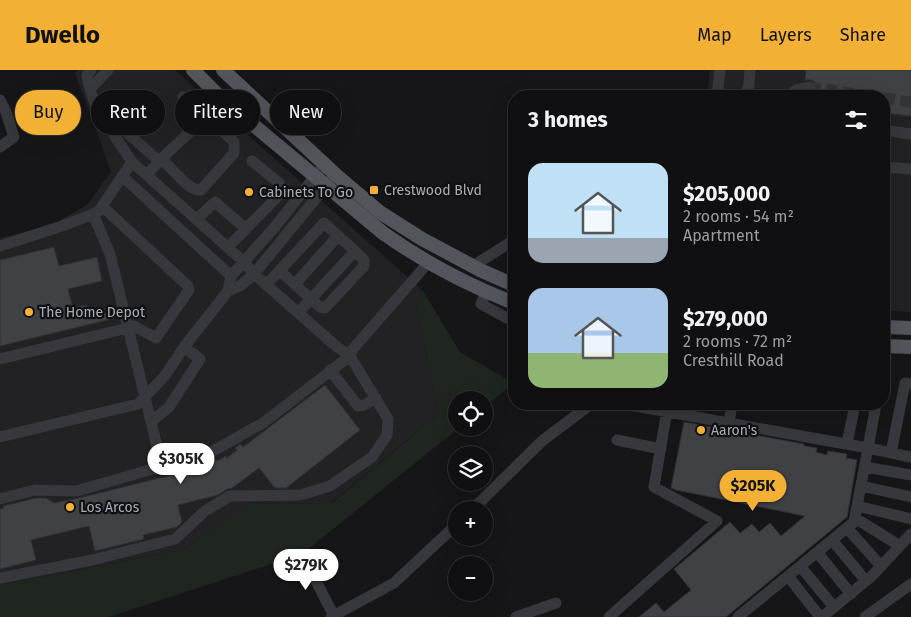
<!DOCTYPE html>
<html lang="en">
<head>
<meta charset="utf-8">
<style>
	body { margin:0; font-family:"Fira Sans",sans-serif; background:#1e1e20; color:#f1f3f6; height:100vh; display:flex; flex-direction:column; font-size:19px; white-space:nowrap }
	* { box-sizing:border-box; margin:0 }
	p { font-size:16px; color:#9c9d9f }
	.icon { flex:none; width:28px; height:28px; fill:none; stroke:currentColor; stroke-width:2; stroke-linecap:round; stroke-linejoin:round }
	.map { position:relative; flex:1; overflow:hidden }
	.sheet { position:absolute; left:508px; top:20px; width:382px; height:320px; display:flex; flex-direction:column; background:#101012; border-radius:20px; box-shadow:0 5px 20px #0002,0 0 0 1px #303032 }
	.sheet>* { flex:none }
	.hud { position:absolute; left:15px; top:20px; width:418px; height:45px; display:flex; gap:10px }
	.controls { position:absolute; left:448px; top:321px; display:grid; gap:10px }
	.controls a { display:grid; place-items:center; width:45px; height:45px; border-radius:50%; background:#101012; box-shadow:0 5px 20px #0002,0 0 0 1px #303032; font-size:25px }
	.price { position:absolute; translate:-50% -42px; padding:0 11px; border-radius:18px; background:#fff; color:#222; font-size:16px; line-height:32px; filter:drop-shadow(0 1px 2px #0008) }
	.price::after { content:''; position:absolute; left:50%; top:30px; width:15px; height:11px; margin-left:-8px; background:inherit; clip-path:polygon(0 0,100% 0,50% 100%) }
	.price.selected { background:#f2b134; color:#111 }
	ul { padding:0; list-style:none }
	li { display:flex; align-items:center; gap:15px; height:125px; padding:0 20px }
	li span { display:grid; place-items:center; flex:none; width:140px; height:100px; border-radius:15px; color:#555 }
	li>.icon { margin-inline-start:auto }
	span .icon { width:60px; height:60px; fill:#fffc; stroke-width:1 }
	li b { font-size:21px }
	h2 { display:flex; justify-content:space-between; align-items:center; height:60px; padding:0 20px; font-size:21px }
	.pill { padding:0 18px; border-radius:22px; background:#101012; box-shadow:0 5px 20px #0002,0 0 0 1px #303032; font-size:18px; line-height:45px }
	.pill.selected { background:#f2b134; color:#111 }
	header { display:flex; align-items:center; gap:30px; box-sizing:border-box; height:70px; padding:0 25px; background:#f2b134; color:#111 }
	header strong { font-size:24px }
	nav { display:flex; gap:28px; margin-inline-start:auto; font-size:18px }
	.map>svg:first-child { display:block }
</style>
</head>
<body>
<header>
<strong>Dwello</strong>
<nav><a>Map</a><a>Layers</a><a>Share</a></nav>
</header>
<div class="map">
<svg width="911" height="547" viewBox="0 0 911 547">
	<rect width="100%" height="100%" fill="#161618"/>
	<path fill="#222225" d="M78 0H175L423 221 416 233 439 344 331 433 251 434 184 480 0 515V168L52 155 88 134 111 101 75 3Z
		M710 0H911V242L884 240V26H707Z"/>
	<path fill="#1e261f" d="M423 221 460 282 514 313 484 337V330H456V358H459L302 484 109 547H0V515L184 480 250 434 332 433 439 344 416 233Z"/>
	<path fill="#404145" stroke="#303034" d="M806 0H911V46L884 43V26H803L815 23 817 19 815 12 812 10H805Z
		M54 177 59 196 97 187 102 211 68 219 73 238 86 235 89 247 110 242 112 249 0 276V190Z
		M325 315 360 360 286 418H275L259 398 232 418 227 419 218 425 178 435 182 452 177 457 143 465 144 469 95 481 89 456 31 470 36 490 0 499V439L4 438 3 436 36 428H46L54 433 79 428 176 404 178 400 222 389 225 386 227 388 237 380 235 378 239 375 241 374 243 377Z
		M684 352 804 374V376L817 378 816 382 827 385 828 381 847 384 846 388 857 390 847 447 726 547H639L656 533 664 542 691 520 674 499 730 452 740 463 752 454 759 462 770 453 781 466 805 446 676 420 671 418Z"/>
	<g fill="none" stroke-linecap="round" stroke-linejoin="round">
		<path stroke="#333438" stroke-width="11" stroke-dasharray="11 5.5" stroke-linecap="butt" d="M810 17 872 26
			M884 28 911 32"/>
		<path stroke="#37383d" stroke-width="11" d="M91 0 87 5 88 12 96 38 132 92 243 191 254 204 337 277 350 286 352 280 428 193
			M90 19 108 0
			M717 26 720 0
			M745 26 749 15 750 0
			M789 26 796 20 810 17
			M0 30 6 42 14 67 0 77
			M884 60 911 64
			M113 63 120 59 125 61 159 91
			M161 89 207 46
			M884 97 911 99
			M147 105 161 89C172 97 187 121 201 120L234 83V72L205 44 183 27
			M122 106 231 206
			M102 136 188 216 189 220 156 268 134 256H127
			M93 144 110 184 162 397
			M197 149 215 132 246 159
			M0 176 62 156 98 142 132 92
			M228 177 282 122 279 113 252 91
			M473 196 514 170
			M280 201 320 237 325 238 364 196V190L355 181
			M295 214 338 166
			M266 215 324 153 355 181 298 243
			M228 221 240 216 254 204 331 110
			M486 222 481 234 514 252
			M0 289 128 258
			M330 300 358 336 364 335 376 328
			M624 334 868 378 876 334
			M152 351 169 337 200 289 184 277
			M729 353 732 334
			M0 367 138 334 164 307 184 277 228 221 231 206 274 158 324 95
			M617 370 661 379
			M847 374 855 334
			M891 383 905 313 911 314
			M865 397 911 405
			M861 416 911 427
			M0 429 35 420 77 421 149 400 204 386 263 353 350 286 388 349 387 365 372 387 330 416 300 425 230 426 205 441 175 469 92 490 0 508
			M857 436 911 449
			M472 440 542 371 591 334
			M855 448 900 476
			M847 458 881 496
			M832 470 866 511
			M817 482 851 524
			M302 484 334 546
			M800 496 834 537
			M788 506 820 547
			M331 547 394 513 456 455
			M516 547 556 533
			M609 547 717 451 654 417 668 334
			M738 547 854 452 868 378 911 387
			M822 547 872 506 911 464
			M865 547 911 514"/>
		<path stroke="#53555c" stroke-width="14" d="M193 0 221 28 383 163C424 192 467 215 514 233
			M223 0 336 105 381 143 422 169 482 201 514 215
			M884 257 911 258
			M884 276 911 277"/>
	</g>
	<g fill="#f2b134" stroke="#111113" stroke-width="2">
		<rect x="369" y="115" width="10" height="10" rx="2.5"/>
		<circle cx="249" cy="122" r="5"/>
		<circle cx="29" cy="242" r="5"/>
		<circle cx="701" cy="360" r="5"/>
		<circle cx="70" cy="437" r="5"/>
	</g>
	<g text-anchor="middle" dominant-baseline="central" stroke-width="4.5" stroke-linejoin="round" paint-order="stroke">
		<g font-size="14" fill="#a8adb8" stroke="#111113" text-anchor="start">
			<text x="384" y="120">Crestwood Blvd</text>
			<text x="259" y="122">Cabinets To Go</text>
			<text x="39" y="242">The Home Depot</text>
			<text x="711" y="360">Aaron's</text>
			<text x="80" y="437">Los Arcos</text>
		</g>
	</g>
</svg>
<div class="controls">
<a><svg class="icon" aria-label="locate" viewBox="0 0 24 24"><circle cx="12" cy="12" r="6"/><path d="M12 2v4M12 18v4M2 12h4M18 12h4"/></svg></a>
<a><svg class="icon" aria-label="layers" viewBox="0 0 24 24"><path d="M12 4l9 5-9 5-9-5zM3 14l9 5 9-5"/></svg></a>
<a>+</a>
<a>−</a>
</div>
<b class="price" style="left:181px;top:415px">$305K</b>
<b class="price selected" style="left:753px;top:442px">$205K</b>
<b class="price" style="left:306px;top:521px">$279K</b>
<div class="hud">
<a class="pill selected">Buy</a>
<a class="pill">Rent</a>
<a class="pill">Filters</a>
<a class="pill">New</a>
</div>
<section class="sheet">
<h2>3 homes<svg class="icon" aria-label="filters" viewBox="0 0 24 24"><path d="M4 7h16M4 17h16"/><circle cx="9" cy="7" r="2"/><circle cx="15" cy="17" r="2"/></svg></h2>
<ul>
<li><span style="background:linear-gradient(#bfe0f5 75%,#9aa5b1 0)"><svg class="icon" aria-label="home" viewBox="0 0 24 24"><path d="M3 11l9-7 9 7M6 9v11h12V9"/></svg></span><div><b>$205,000</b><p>2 rooms · 54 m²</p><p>Apartment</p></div></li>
<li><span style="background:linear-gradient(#a9c7e8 65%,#8fb573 0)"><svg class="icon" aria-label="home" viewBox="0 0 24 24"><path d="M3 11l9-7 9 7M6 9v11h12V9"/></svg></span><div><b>$279,000</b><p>2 rooms · 72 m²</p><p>Cresthill Road</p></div></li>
</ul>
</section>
</div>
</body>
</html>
